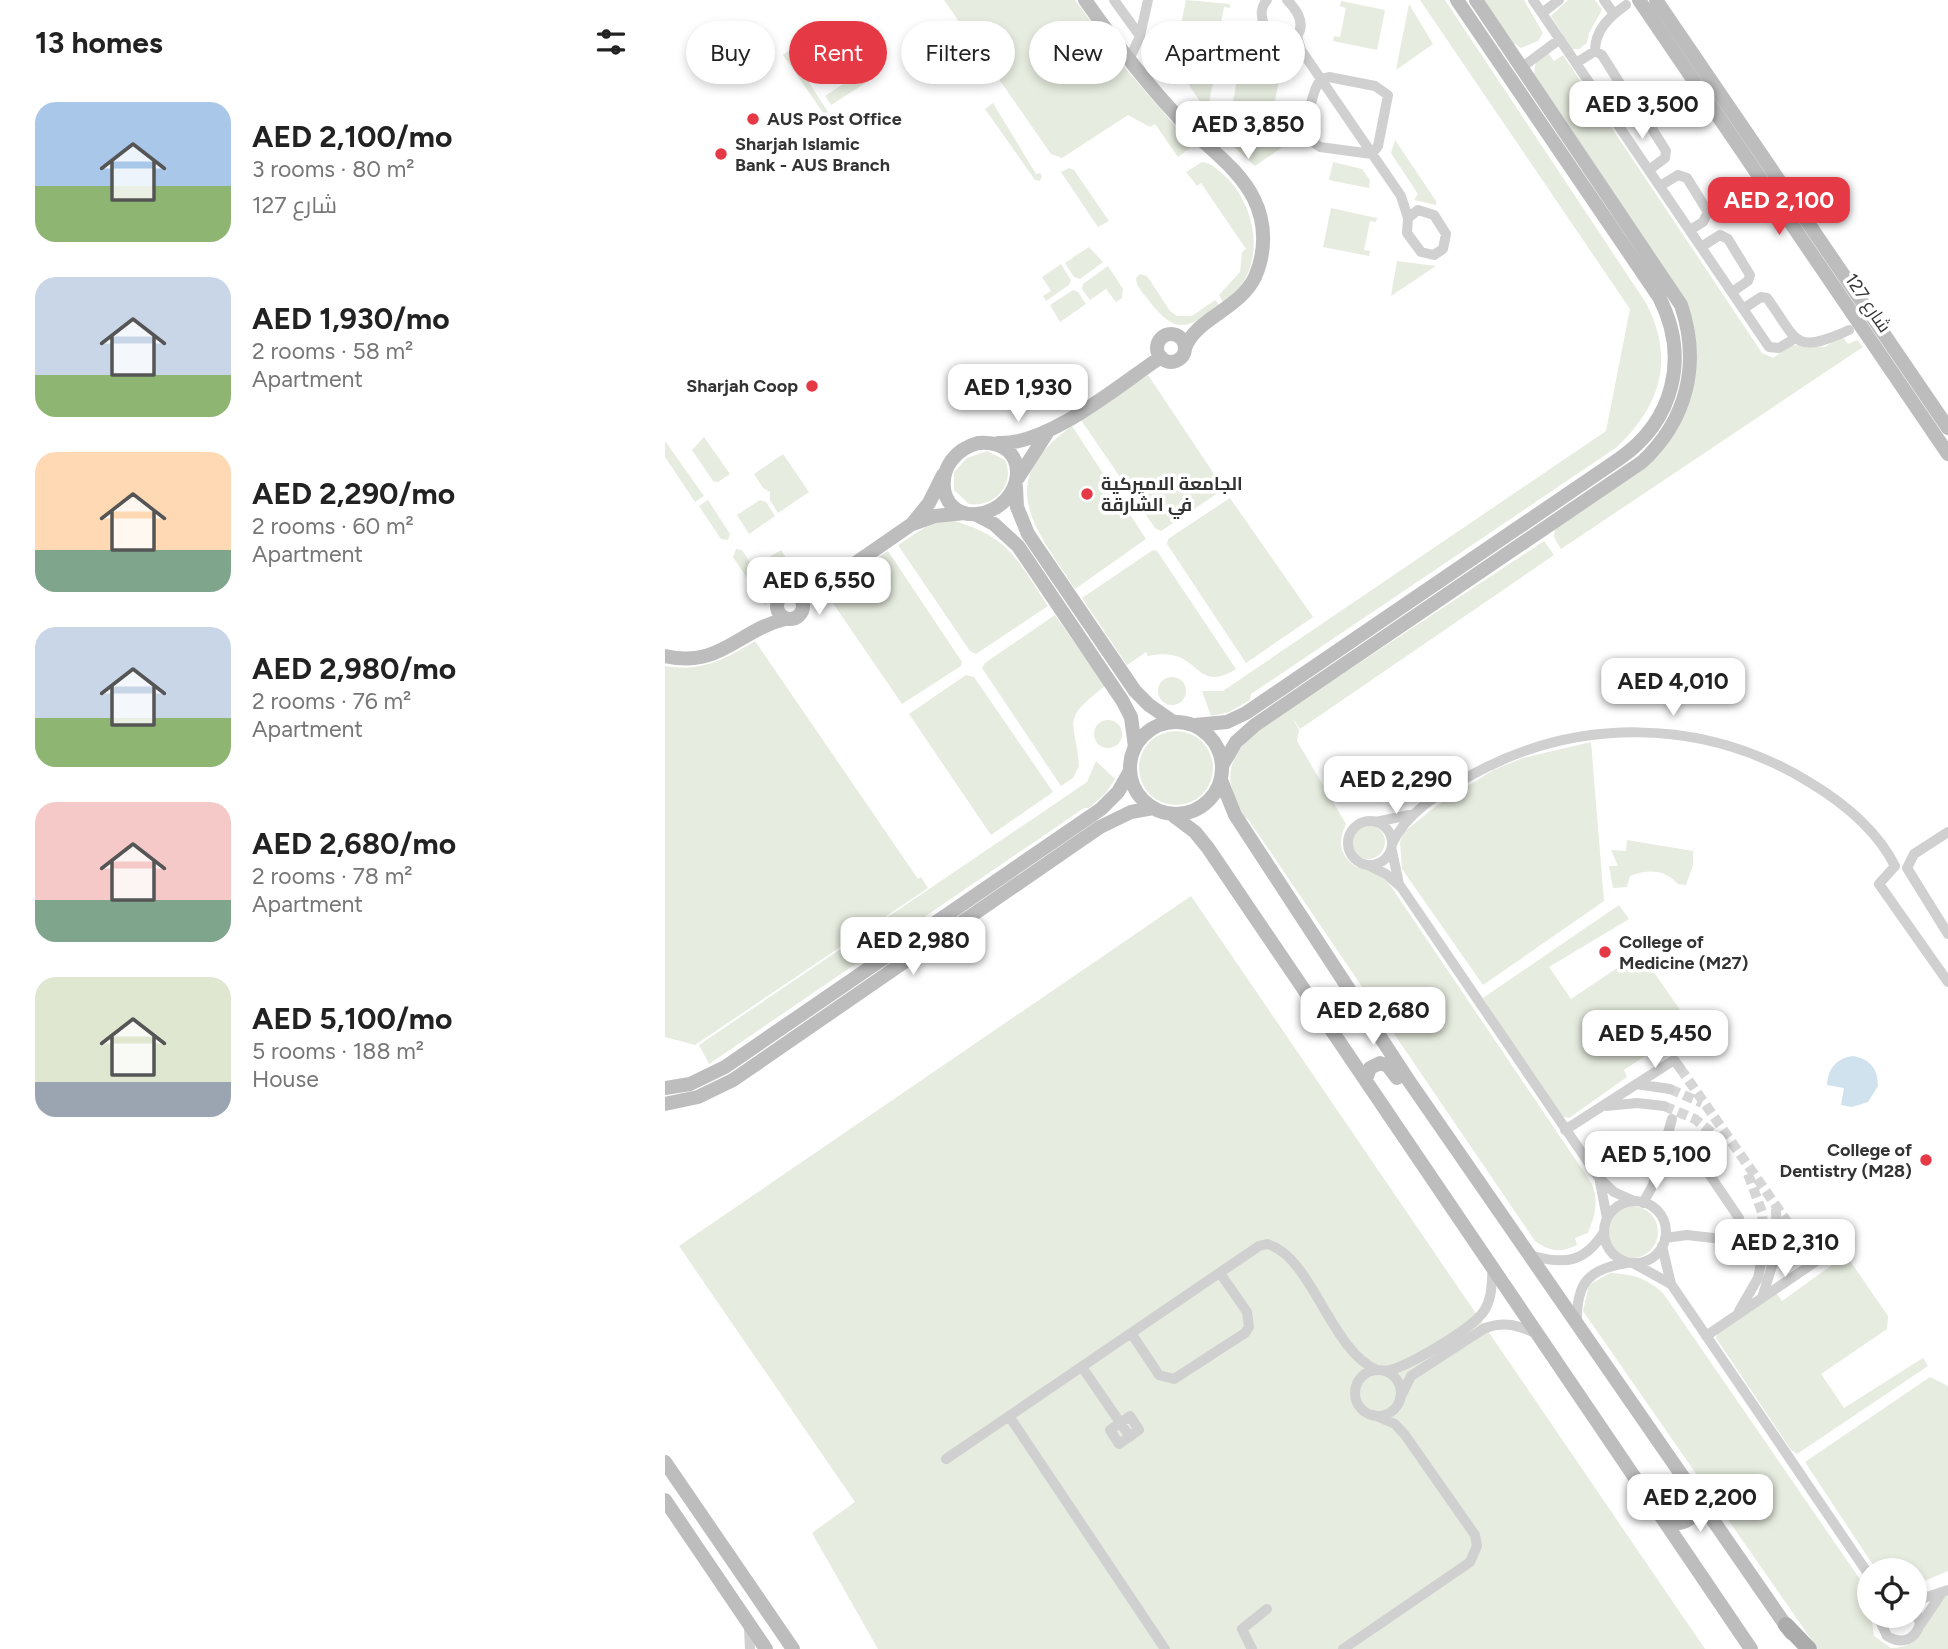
<!DOCTYPE html>
<html lang="en">
<head>
<meta charset="utf-8">
<style>
	body { margin:0; font-family:Figtree,Cairo,sans-serif; background:#f2f2f2; color:#222; height:100vh; display:flex; flex-direction:column; font-size:26px; white-space:nowrap }
	* { box-sizing:border-box; margin:0 }
	p { font-size:23px; color:#767676 }
	.icon { flex:none; width:38px; height:38px; fill:none; stroke:currentColor; stroke-width:2; stroke-linecap:round; stroke-linejoin:round }
	.map { position:relative; flex:1; overflow:hidden }
	.side { display:flex; flex-direction:column; background:#fff; width:665px }
	.side>* { flex:none }
	.hud { position:absolute; left:21px; top:21px; width:665px; height:63px; display:flex; gap:14px }
	.tools { position:absolute; left:1192px; top:1558px; display:grid; gap:14px }
	.tools a { display:grid; place-items:center; width:70px; height:70px; border-radius:50%; background:#fff; box-shadow:0 4px 10px #0003; font-size:35px }
	.price { position:absolute; translate:-50% -60px; padding:0 16px; border-radius:14px; background:#fff; color:#222; font-size:23px; line-height:46px; filter:drop-shadow(0 2px 4px #0008) }
	.price::after { content:''; position:absolute; left:50%; top:42px; width:21px; height:16px; margin-left:-10px; background:inherit; clip-path:polygon(0 0,100% 0,50% 100%) }
	.price.on { background:#e63946; color:#fff }
	ul { padding:0; list-style:none }
	li { display:flex; align-items:center; gap:21px; height:175px; padding:0 35px }
	li span { display:grid; place-items:center; flex:none; width:196px; height:140px; border-radius:21px; color:#555 }
	li>.icon { margin-inline-start:auto }
	span .icon { width:84px; height:84px; fill:#fffc; stroke-width:1 }
	li b { font-size:30px }
	h2 { display:flex; justify-content:space-between; align-items:center; height:84px; padding:0 35px; font-size:30px }
	.pill { padding:0 24px; border-radius:32px; background:#fff; box-shadow:0 4px 10px #0003; font-size:24px; line-height:63px }
	.pill.on { background:#e63946; color:#fff }
	main { display:flex; flex:1; min-height:0 }
	.map>svg:first-child { display:block }
</style>
</head>
<body>
<main>
<section class="side">
<h2>13 homes<svg class="icon" aria-label="filters" viewBox="0 0 24 24"><path d="M4 7h16M4 17h16"/><circle cx="9" cy="7" r="2"/><circle cx="15" cy="17" r="2"/></svg></h2>
<ul>
<li><span style="background:linear-gradient(#a9c7e8 60%,#8fb573 0)"><svg class="icon" aria-label="home" viewBox="0 0 24 24"><path d="M3 11l9-7 9 7M6 9v11h12V9"/></svg></span><div><b>AED 2,100/mo</b><p>3 rooms · 80 m²</p><p>شارع 127</p></div></li>
<li><span style="background:linear-gradient(#c9d6e8 70%,#8fb573 0)"><svg class="icon" aria-label="home" viewBox="0 0 24 24"><path d="M3 11l9-7 9 7M6 9v11h12V9"/></svg></span><div><b>AED 1,930/mo</b><p>2 rooms · 58 m²</p><p>Apartment</p></div></li>
<li><span style="background:linear-gradient(#ffd9b3 70%,#7fa58c 0)"><svg class="icon" aria-label="home" viewBox="0 0 24 24"><path d="M3 11l9-7 9 7M6 9v11h12V9"/></svg></span><div><b>AED 2,290/mo</b><p>2 rooms · 60 m²</p><p>Apartment</p></div></li>
<li><span style="background:linear-gradient(#c9d6e8 65%,#8fb573 0)"><svg class="icon" aria-label="home" viewBox="0 0 24 24"><path d="M3 11l9-7 9 7M6 9v11h12V9"/></svg></span><div><b>AED 2,980/mo</b><p>2 rooms · 76 m²</p><p>Apartment</p></div></li>
<li><span style="background:linear-gradient(#f6c9c9 70%,#7fa58c 0)"><svg class="icon" aria-label="home" viewBox="0 0 24 24"><path d="M3 11l9-7 9 7M6 9v11h12V9"/></svg></span><div><b>AED 2,680/mo</b><p>2 rooms · 78 m²</p><p>Apartment</p></div></li>
<li><span style="background:linear-gradient(#dfe7d0 75%,#9aa5b1 0)"><svg class="icon" aria-label="home" viewBox="0 0 24 24"><path d="M3 11l9-7 9 7M6 9v11h12V9"/></svg></span><div><b>AED 5,100/mo</b><p>5 rooms · 188 m²</p><p>House</p></div></li>
</ul>
</section>
<div class="map">
<svg width="1283" height="1649" viewBox="0 0 1283 1649">
	<rect width="100%" height="100%" fill="#fff"/>
	<path fill="#e6ecdf" d="M279 0H410L460 68 524 142 525 148 513 157 490 124 485 127 463 115 397 158 386 154Z
		M521 0 565 4V8L559 7 553 37 560 38 559 42 514 34Z
		M755 0H780L981 303C1010 359 996 405 952 447L586 694 585 700 564 712 546 716 537 691H558L941 431 965 309Z
		M819 0H859L878 33 873 41 856 48 847 42Z
		M903 0H930L937 10 924 33 922 43 914 49H907L886 16Z
		M676 1 720 10 712 50 668 41 669 36 675 37 681 8 675 6Z
		M744 4 768 44 731 70Z
		M154 28 156 31 159 28 165 37 130 61 163 112 159 114 118 55Z
		M500 49 545 59 544 66 551 68 542 112Z
		M882 51 889 61 898 55 1097 353 1108 358 1127 345 1160 347 1177 336 1183 344 1192 340 1198 347 896 549 889 537 890 529 972 471 1007 433 1028 326 869 74 871 60Z
		M574 69 580 70 579 76 607 81 609 75 615 76 606 120 566 113Z
		M199 70 205 80 166 105 160 96Z
		M328 103 371 174 375 173 377 176 375 181 370 180 320 109Z
		M551 131 622 144 590 166Z
		M730 140 771 201V205L749 200 753 194 726 153Z
		M537 162C547 163 553 170 560 176 594 208 603 274 558 302L554 295 575 272 577 252 581 249 536 183 532 186 521 172Z
		M668 162 697 169 705 180 704 188 664 180Z
		M404 168 409 170 444 221 433 227 396 172Z
		M666 208 712 218 711 222 705 221 699 250 705 251 704 256 658 247Z
		M424 247 438 262 415 279 409 277 400 263Z
		M732 261 771 266 726 296Z
		M396 264 406 280 404 285 381 301 378 296 386 291 377 277Z
		M443 266 458 289 457 298 451 302 441 289 425 300 417 289 418 284Z
		M475 274 482 276 505 311 512 316H527L550 300 555 306C523 327 512 337 485 302 479 294 471 287 471 278Z
		M408 290 413 292 421 304 395 322 385 305Z
		M483 375 559 489 496 531 490 528 416 420Z
		M407 426 481 539 410 589C369 526 328 482 407 426Z
		M39 437 65 474 53 482 48 481 27 450Z
		M0 441 39 496 30 502 0 457Z
		M322 451 340 460C351 484 329 508 304 504L289 490V472L302 458Z
		M118 454 144 492 113 513 105 500V492L98 488 89 474Z
		M565 498 648 617 581 663 502 544 503 539Z
		M43 500 65 534 63 540 56 539 34 506Z
		M95 500 101 502 110 516 84 534 72 515Z
		M289 521C345 537 352 560 383 606L311 654 305 651 233 545 268 522Z
		M879 541 889 555 635 729 627 717 634 730 632 741 681 824C672 842 675 856 691 867L710 869 725 885 927 1184C934 1203 930 1215 923 1233L910 1238 912 1245C895 1253 886 1252 870 1241L583 819 576 817C562 776 558 769 587 734Z
		M71 549 77 550 106 594 100 605 68 557Z
		M116 550 139 584 134 588 115 581 101 559Z
		M488 550 492 551 571 669C527 696 537 644 483 656L481 652 462 665 417 598Z
		M223 551 297 662 296 666 237 704 161 593Z
		M390 615 440 686C395 721 410 718 414 766L408 778 396 786 317 668 320 663Z
		M90 641 253 879 256 877 263 888 30 1045 0 1037V666C37 672 59 660 90 641Z
		M301 675 309 677 388 792 326 835 244 714Z
		M493 691a14 14 0 1 1 28 0a14 14 0 1 1-28 0Z
		M429 734a14 14 0 1 1 28 0a14 14 0 1 1-28 0Z
		M474 768a37 37 0 1 1 74 0a37 37 0 1 1-74 0Z
		M926 742 939 901 818 985 737 869 735 842 739 832 770 807 828 770 858 758Z
		M431 761 450 779 441 793 424 808H419L44 1064 34 1045 422 782Z
		M686 842a17 17 0 1 1 34 0a17 17 0 1 1-34 0Z
		M962 840 1028 851V865L1021 885 1013 884C999 869 984 869 965 876L962 887 948 888 944 866H953L946 850 961 851Z
		M526 896 1040 1649H213L147 1533 190 1502 14 1246Z
		M954 905 964 919 884 967 906 999 970 956 979 958 1022 1020 1037 1011 1046 1023 1017 1043 1011 1035 959 1070 962 1077 904 1118 895 1116 818 998Z
		M941 1232a26 26 0 1 1 52 0a26 26 0 1 1-52 0Z
		M1181 1255 1223 1316 1222 1329 1156 1374 1179 1408 1258 1358 1263 1366 1132 1454 1126 1450 1051 1338 1053 1332 1110 1291 1117 1301Z
		M945 1273C968 1274 981 1278 998 1293L1203 1591 1209 1636 1226 1648C1261 1649 1259 1610 1283 1594V1649H1153L918 1311 924 1285Z
		M1265 1377 1283 1386V1571L1250 1585V1570L1210 1568 1140 1462Z"/>
	<path fill="#cfe2ee" d="M1188 1056C1205 1059 1213 1069 1213 1086L1203 1102 1187 1107 1176 1105 1179 1088 1162 1085C1163 1068 1172 1058 1188 1056Z"/>
	<g fill="none" stroke-linecap="round" stroke-linejoin="round">
		<path stroke="#d6d6d6" stroke-width="10" stroke-dasharray="10 5" stroke-linecap="butt" d="M1015 1068 1137 1243
			M1005 1089 1037 1103
			M999 1106 1030 1119 1062 1145
			M1083 1174 1097 1212 1099 1248
			M1111 1209 1112 1250"/>
		<path stroke="#d0d0d0" stroke-width="10" d="M449 0 475 36
			M602 0C589 14 602 37 619 42L632 36C641 23 632 10 622 0
			M868 0 1104 347 1114 348 1129 339
			M939 0 949 14
			M877 13 894 0
			M632 36 636 50 736 196 743 218
			M930 51C930 30 944 17 961 5
			M464 60 475 36 483 0
			M911 63 930 51 937 55 959 90 957 96 941 107
			M856 68 895 39
			M664 77 710 86 723 95 713 146 707 154 655 147 644 139C640 125 647 90 656 79Z
			M953 125 971 113 979 116 1001 151 1000 158 984 170
			M995 186 1013 175 1022 178 1043 212 1038 222 1025 230
			M753 210 769 215 781 234 778 249 769 255 756 252 742 233 743 218Z
			M1036 247 1055 235 1063 239 1085 275 1083 281 1067 292
			M1078 309 1096 297 1102 298C1133 340 1127 356 1184 330
			M683 843a22 22 0 1 1 44 0a22 22 0 1 1-44 0Z
			M711 822 744 815
			M1283 832 1249 854 1242 868 1283 934
			M727 844C741 813 773 794 801 778 909 716 1038 717 1144 782 1179 803 1212 830 1230 866L1214 884 1283 982
			M727 851 734 884
			M703 865 721 874 736 887 934 1178 949 1192 969 1201
			M971 1084 1005 1089
			M941 1106 972 1103 999 1106
			M900 1130 1009 1060 1015 1068
			M999 1147 1011 1140 1025 1146 1074 1218V1229L1067 1240
			M935 1182 942 1218
			M939 1232a31 31 0 1 1 62 0a31 31 0 1 1-62 0Z
			M978 1203 988 1185 1007 1119
			M1000 1238 1022 1235 1083 1242
			M997 1246 1006 1284 1204 1575
			M868 1256C901 1265 920 1262 939 1232
			M968 1263 1006 1284
			M1097 1298 1112 1250
			M1074 1311 1093 1278 1099 1248
			M912 1323C911 1283 923 1269 962 1263
			M466 1333 494 1375 509 1379 580 1333 584 1327 582 1312 555 1273
			M1041 1336 1150 1262 1137 1243
			M417 1367 465 1437
			M690 1393a23 23 0 1 1 46 0a23 23 0 1 1-46 0Z
			M720 1371C740 1369 808 1328 819 1311 828 1297 826 1283 828 1268
			M735 1398 746 1376 820 1328C839 1321 854 1325 872 1334
			M344 1416 500 1649
			M465 1416 474 1430 454 1444 445 1430Z
			M281 1459 594 1246 602 1244C647 1256 665 1350 712 1370
			M1250 1601 1283 1590
			M1217 1615 1216 1623 1222 1636C1237 1645 1250 1640 1255 1624L1250 1608
			M1256 1624 1276 1594
			M84 1629 85 1649
			M587 1649 577 1629 602 1609
			M678 1649 805 1562 812 1546 810 1535 740 1435 730 1424 709 1415"/>
		<path stroke="#bdbdbd" stroke-width="14" d="M420 0C449 41 479 81 513 117 537 144 573 166 589 199 601 223 601 252 590 277 574 310 531 318 520 348
			M974 0 1283 454
			M991 0 1283 428
			M492 348a14 14 0 1 1 28 0a14 14 0 1 1-28 0Z
			M313 443C369 438 361 508 312 514 270 518 265 456 313 443Z
			M333 443C383 446 454 385 496 357
			M353 478 382 433
			M351 487 352 507 363 534 470 691 484 705 507 721
			M310 514 329 524 353 546 457 700 466 717 470 747
			M248 524 270 516 300 513
			M112 606a13 13 0 1 1 26 0a13 13 0 1 1-26 0Z
			M137 600 247 524 264 503 278 475
			M0 656C54 669 74 630 120 619
			M465 768a46 46 0 1 1 92 0a46 46 0 1 1-92 0Z
			M530 725 562 722 581 713 954 459C1009 421 1025 357 994 297L792 0
			M558 764 571 742 590 725 977 462C1022 420 1036 364 1016 305L811 0
			M556 780 570 815 744 1081 1126 1633
			M506 814 530 832 543 848 1086 1649
			M701 1079 705 1068 715 1063 723 1066 732 1078
			M0 1088 25 1084 60 1067 436 809 453 792 465 771
			M0 1104 33 1097 68 1080 435 827 466 812 488 808
			M0 1462 128 1649
			M0 1500 101 1649
			M1000 1521C1019 1528 1034 1517 1034 1497"/>
		<path stroke="#ababab" stroke-width="16" d="M1121 1625 1144 1649"/>
	</g>
	<g fill="#e63946" stroke="#fff" stroke-width="2.5">
		<circle cx="88" cy="119" r="7"/>
		<circle cx="56" cy="154" r="7"/>
		<circle cx="147" cy="386" r="7"/>
		<circle cx="422" cy="494" r="7"/>
		<circle cx="940" cy="952" r="7"/>
		<circle cx="1261" cy="1160" r="7"/>
	</g>
	<g text-anchor="middle" dominant-baseline="central" stroke-width="7" stroke-linejoin="round" paint-order="stroke">
		<g font-size="18" font-weight="bold" fill="#333" stroke="#fff" text-anchor="start">
			<text x="102" y="119">AUS Post Office</text>
			<text x="70" y="144">Sharjah Islamic<tspan x="70" dy="21">Bank - AUS Branch</tspan></text>
			<text x="133" y="386" text-anchor="end">Sharjah Coop</text>
			<text x="436" y="484">الجامعة الاميركية<tspan x="436" dy="21">في الشارقة</tspan></text>
			<text x="954" y="942">College of<tspan x="954" dy="21">Medicine (M27)</tspan></text>
			<text x="1247" y="1150" text-anchor="end">College of<tspan x="1247" dy="21">Dentistry (M28)</tspan></text>
		</g>
		<g font-size="18" fill="#333" stroke="#fff">
			<text transform="translate(1203 303) rotate(56)">شارع 127</text>
		</g>
	</g>
</svg>
<div class="tools">
<a><svg class="icon" aria-label="locate" viewBox="0 0 24 24"><circle cx="12" cy="12" r="6"/><path d="M12 2v4M12 18v4M2 12h4M18 12h4"/></svg></a>
</div>
<b class="price" style="left:977px;top:141px">AED 3,500</b>
<b class="price" style="left:583px;top:161px">AED 3,850</b>
<b class="price on" style="left:1114px;top:237px">AED 2,100</b>
<b class="price" style="left:353px;top:424px">AED 1,930</b>
<b class="price" style="left:154px;top:617px">AED 6,550</b>
<b class="price" style="left:1008px;top:718px">AED 4,010</b>
<b class="price" style="left:731px;top:816px">AED 2,290</b>
<b class="price" style="left:248px;top:977px">AED 2,980</b>
<b class="price" style="left:708px;top:1047px">AED 2,680</b>
<b class="price" style="left:990px;top:1070px">AED 5,450</b>
<b class="price" style="left:991px;top:1191px">AED 5,100</b>
<b class="price" style="left:1120px;top:1279px">AED 2,310</b>
<b class="price" style="left:1035px;top:1534px">AED 2,200</b>
<div class="hud">
<a class="pill">Buy</a>
<a class="pill on">Rent</a>
<a class="pill">Filters</a>
<a class="pill">New</a>
<a class="pill">Apartment</a>
</div>
</div>
</main>
</body>
</html>
